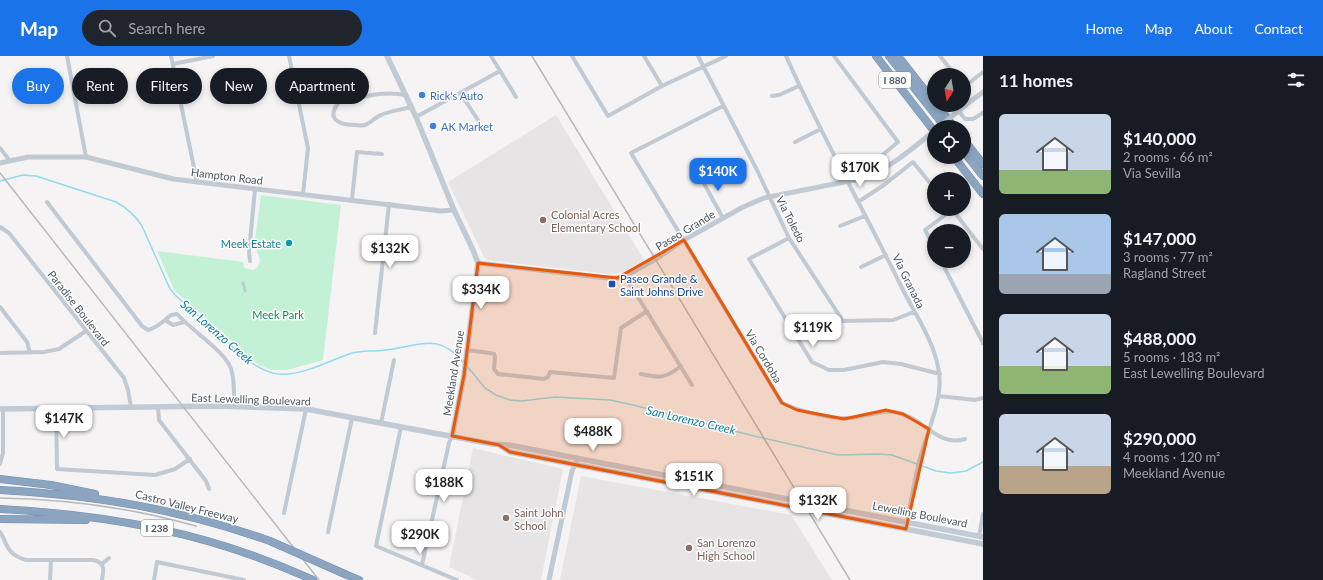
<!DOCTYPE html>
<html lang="en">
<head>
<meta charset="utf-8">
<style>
	body { margin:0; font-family:Lato,sans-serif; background:#20242c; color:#f1f3f6; height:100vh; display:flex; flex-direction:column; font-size:15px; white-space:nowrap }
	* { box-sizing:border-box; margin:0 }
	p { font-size:13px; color:#9ea1a6 }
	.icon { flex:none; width:22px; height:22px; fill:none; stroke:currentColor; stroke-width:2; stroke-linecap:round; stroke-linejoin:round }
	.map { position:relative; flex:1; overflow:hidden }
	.drawer { display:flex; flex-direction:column; background:#171b24; width:340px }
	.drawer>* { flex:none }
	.hud { position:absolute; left:12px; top:12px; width:380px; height:36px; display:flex; gap:8px }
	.needle { width:26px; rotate:191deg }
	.tools { position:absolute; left:927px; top:12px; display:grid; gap:8px }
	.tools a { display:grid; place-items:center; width:44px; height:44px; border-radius:50%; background:#171b24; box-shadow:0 2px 6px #0003; font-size:20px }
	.price { position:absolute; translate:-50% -34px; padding:0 9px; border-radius:8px; background:#fff; color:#222; font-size:13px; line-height:26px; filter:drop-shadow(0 1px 2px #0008) }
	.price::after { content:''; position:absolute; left:50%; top:24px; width:12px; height:9px; margin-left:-6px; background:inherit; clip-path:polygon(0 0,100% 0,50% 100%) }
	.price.active { background:#1a73e8; color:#fff }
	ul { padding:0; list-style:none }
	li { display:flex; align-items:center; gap:12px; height:100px; padding:0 16px }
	li span { display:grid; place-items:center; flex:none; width:112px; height:80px; border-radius:6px; color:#555 }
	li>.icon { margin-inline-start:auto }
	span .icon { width:48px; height:48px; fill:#fffc; stroke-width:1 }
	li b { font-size:17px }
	h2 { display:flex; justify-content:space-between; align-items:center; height:48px; padding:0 16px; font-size:17px }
	.chip { padding:0 14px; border-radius:18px; background:#171b24; box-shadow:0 2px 6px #0003; font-size:14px; line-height:36px }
	.chip.active { background:#1a73e8; color:#fff }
	header { display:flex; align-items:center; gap:24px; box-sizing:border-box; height:56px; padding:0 20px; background:#1a73e8; color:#fff }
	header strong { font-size:19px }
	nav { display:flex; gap:22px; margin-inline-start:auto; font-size:14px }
	.search { width:280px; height:36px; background:#20242c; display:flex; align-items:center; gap:10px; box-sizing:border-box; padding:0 14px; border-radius:22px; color:#9ea1a6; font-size:15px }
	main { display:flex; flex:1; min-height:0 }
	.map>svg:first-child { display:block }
</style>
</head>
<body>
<header>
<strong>Map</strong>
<div class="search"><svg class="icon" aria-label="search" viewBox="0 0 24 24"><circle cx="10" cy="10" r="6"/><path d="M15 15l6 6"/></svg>Search here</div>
<nav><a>Home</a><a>Map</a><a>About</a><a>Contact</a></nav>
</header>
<main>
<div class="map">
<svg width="983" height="524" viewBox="0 0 983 524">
	<rect width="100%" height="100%" fill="#f5f3f3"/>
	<path fill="#e6e4e5" d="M556 59 644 204 624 216 610 218 487 204 484 201 448 126Z
		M473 392 563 413 541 524H477L449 511Z
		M581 420 791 459 832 524H560Z"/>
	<path fill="#c3f1d5" d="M261 139 341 149 323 304 287 314H272L259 309 175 235 157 195 243 206 244 212 254 214C264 207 259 199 254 191Z"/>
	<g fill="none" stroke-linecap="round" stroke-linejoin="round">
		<path stroke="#90daee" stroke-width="1.5" d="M0 125 23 119 36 120 116 146C127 152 135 159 142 170L170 233 175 239 246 303C259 312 272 320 288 318 309 316 329 305 349 298 361 294 373 296 385 294 418 291 437 275 463 306
			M467 310 485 332 496 339 510 344 522 345 555 341 610 344 633 349 750 379 838 399 879 398 892 399 936 415 951 417 966 415 983 406"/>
		<g stroke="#7690ad" stroke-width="8">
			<path id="motorway" d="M876 0 934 75
				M889 0 945 71
				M898 0 934 46
				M937 49 954 71
				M964 84 983 108
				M964 96 983 120
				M954 101 983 138
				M0 423 51 429 95 438
				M0 434C96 439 179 453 270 485
				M0 453C111 459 211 477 313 524
				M0 463 86 464
				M347 519 359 524"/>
		</g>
		<path stroke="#c1cad2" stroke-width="3" d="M243 227 245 235"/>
		<path stroke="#c1cad2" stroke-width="4" d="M67 0 86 101
			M171 0 197 126
			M289 0 308 92 303 138
			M491 0 516 41
			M572 0 608 60 662 30 726 0
			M644 0 662 30
			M698 0 757 114 789 182 843 265 893 264 914 256
			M786 0C821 79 864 154 902 232 916 260 935 286 939 317 943 344 927 376 920 402 914 425 910 449 906 473
			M834 0 898 86 873 107 858 115 848 125
			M940 0 955 19
			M173 8 213 0
			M964 31 983 16
			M460 37 478 64
			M405 39C384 34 360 42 339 46 325 64 340 69 356 69 358 69 362 70 365 69 371 67 375 61 381 59 390 55 401 54 411 51
			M772 40 779 39 799 30
			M954 49 965 63H973L983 57
			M723 50 631 97 782 347C802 356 836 365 857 361 875 359 883 352 902 358 925 364 938 391 965 383
			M416 61 500 15
			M795 86 821 73
			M0 92 10 105
			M700 115 702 124 723 162
			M352 143 357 96 382 98
			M47 146 142 270 148 274C157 272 164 265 171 259L177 258C191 274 226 296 231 313 235 325 234 338 234 350
			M858 146 884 129 913 106 934 132
			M952 153 983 193
			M840 170 865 160
			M0 171 9 177 124 322 128 334 131 351
			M789 182 749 203 812 306 829 314H844L883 306 901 308 940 318
			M934 191 925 174 952 154
			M250 205 249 196 255 133
			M941 205 983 287
			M861 211 886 199
			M625 220 692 329
			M0 251 27 286 30 297
			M165 264 173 269 184 266
			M375 277 389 148
			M467 294 490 297 494 298 495 301 494 313 498 318 544 323 548 321 550 316 614 322 621 272 647 255
			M0 297 44 296 59 293 86 275
			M641 318C660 322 665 323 681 310
			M939 340 975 344 983 342
			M56 352 57 413 155 419 175 413 190 403
			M158 352 159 364 206 425 209 433
			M381 367 394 304
			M401 371 376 490 457 524
			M0 408 3 397V353
			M284 457 306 353
			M0 476C3 480 4 484 6 488 10 497 16 501 26 504H93C105 506 104 514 102 524
			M328 476 352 362
			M979 480 983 458
			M102 508 109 502
			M422 509 449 387 452 380
			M50 524 51 504
			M154 524 157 506 244 524"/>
		<path stroke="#c1cad2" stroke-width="5" d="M967 48 983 36
			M0 107 28 101H86L173 123 441 155 454 154
			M478 207 608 222H617L625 220 656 203 684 184 743 151 764 142 864 122C891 111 912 93 934 75
			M549 524 572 415 577 405"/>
		<path stroke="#c1cbd6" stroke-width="5.5" d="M387 0 416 61 454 154 473 194 478 207 464 319 452 380
			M0 353 218 350 306 353 492 388 509 389 983 481
			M499 389 510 396 983 488"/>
		<use href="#motorway" stroke="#8ba5c1" stroke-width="7"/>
		<path stroke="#b5b8bd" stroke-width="1.5" d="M532 0 850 524
			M0 117 319 524
			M0 442C66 443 132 452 196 470"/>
		<g stroke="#7690ad" stroke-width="8" stroke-linecap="butt">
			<path id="motorway-bridge" d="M270 485 347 519"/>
		</g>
		<path stroke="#c1cad2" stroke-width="5" d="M939 71 967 48"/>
		<use href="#motorway-bridge" stroke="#8ba5c1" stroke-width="7"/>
	</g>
	<path fill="#e8590c" fill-opacity="0.2" stroke="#e8590c" stroke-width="3" stroke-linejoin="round" d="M684 184 782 347 797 354 844 363 886 354 903 358 929 373 906 473 510 396 499 389 452 380 464 319 478 207 617 222Z"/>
	<g fill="#3f7fe0" stroke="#fff" stroke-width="1.5">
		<circle cx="422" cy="39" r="4"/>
		<circle cx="433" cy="70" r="4"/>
	</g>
	<g fill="#8d6e63" stroke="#fff" stroke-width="1.5">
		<circle cx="543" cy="164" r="4"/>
		<circle cx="506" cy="462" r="4"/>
		<circle cx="689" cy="492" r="4"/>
	</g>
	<circle fill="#0f9aa8" stroke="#fff" stroke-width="1.5" cx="289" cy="187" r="4"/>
	<rect fill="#1a4fb4" stroke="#fff" stroke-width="1.5" x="608" y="224" width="8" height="8" rx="2"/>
	<g text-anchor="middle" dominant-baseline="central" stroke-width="3" stroke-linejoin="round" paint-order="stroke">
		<g fill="#fff" stroke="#808990" stroke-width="1">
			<rect x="879" y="16" width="32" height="16" rx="3"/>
			<rect x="141" y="464" width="32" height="16" rx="3"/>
		</g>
		<g font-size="10" font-weight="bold" fill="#4a5661">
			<text x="895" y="24">I 880</text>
			<text x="157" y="472">I 238</text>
		</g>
		<g font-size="11" fill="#366cbe" stroke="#fff" text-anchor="start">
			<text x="430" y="39">Rick's Auto</text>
			<text x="441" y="70">AK Market</text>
		</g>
		<g font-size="11" fill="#4a5661" stroke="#fff">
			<text transform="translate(227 120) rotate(7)">Hampton Road</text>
			<text transform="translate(791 163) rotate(63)">Via Toledo</text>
			<text transform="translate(685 174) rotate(-31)">Paseo Grande</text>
			<text transform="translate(909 225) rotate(64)">Via Granada</text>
			<text transform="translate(79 252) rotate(52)">Paradise Boulevard</text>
			<text transform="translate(764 300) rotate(59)">Via Cordoba</text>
			<text transform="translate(453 317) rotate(-81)">Meekland Avenue</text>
			<text transform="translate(251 343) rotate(2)">East Lewelling Boulevard</text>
			<text transform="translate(187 450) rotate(14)">Castro Valley Freeway</text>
			<text transform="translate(920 458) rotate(11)">Lewelling Boulevard</text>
		</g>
		<g font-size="11" fill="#785e54" stroke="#fff" text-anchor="start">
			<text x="551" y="158">Colonial Acres<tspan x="551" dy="13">Elementary School</tspan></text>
			<text x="514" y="456">Saint John<tspan x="514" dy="13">School</tspan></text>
			<text x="697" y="486">San Lorenzo<tspan x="697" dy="13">High School</tspan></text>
		</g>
		<g font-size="11" fill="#0d838f" stroke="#fff" text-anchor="end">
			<text x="281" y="187">Meek Estate</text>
		</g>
		<g font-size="11" fill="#164399" stroke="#fff" text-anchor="start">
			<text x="620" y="222">Paseo Grande &amp;<tspan x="620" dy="13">Saint Johns Drive</tspan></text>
		</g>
		<g font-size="11" fill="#17864f" stroke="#fff">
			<text x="278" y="258">Meek Park</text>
		</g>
		<g font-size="12" font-style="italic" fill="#0c7c9b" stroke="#fff">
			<text transform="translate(217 276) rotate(41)">San Lorenzo Creek</text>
			<text transform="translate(691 364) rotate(13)">San Lorenzo Creek</text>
		</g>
	</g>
</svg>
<div class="tools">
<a><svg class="needle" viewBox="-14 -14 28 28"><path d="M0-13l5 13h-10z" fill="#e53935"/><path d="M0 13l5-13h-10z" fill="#9ea1a6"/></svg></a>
<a><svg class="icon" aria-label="locate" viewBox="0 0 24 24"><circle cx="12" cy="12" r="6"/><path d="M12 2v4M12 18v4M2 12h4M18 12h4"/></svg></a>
<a>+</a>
<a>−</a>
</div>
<b class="price" style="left:860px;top:132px">$170K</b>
<b class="price active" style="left:718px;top:136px">$140K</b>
<b class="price" style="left:390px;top:213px">$132K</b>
<b class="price" style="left:481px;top:254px">$334K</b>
<b class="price" style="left:813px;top:292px">$119K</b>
<b class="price" style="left:64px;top:383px">$147K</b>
<b class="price" style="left:593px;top:396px">$488K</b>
<b class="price" style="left:694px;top:441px">$151K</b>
<b class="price" style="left:444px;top:447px">$188K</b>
<b class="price" style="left:818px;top:465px">$132K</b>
<b class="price" style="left:420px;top:499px">$290K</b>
<div class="hud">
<a class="chip active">Buy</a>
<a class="chip">Rent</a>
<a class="chip">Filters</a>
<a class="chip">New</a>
<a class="chip">Apartment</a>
</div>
</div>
<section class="drawer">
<h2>11 homes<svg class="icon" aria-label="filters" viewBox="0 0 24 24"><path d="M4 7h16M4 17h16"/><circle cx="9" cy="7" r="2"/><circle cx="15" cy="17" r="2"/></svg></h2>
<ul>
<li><span style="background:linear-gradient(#c9d6e8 70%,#8fb573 0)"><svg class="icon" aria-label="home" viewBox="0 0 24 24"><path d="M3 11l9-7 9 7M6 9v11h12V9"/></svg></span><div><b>$140,000</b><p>2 rooms · 66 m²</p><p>Via Sevilla</p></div></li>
<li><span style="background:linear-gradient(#a9c7e8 75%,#9aa5b1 0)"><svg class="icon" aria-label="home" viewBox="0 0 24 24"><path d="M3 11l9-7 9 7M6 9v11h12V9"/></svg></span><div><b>$147,000</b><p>3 rooms · 77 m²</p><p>Ragland Street</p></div></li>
<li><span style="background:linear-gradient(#c9d6e8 65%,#8fb573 0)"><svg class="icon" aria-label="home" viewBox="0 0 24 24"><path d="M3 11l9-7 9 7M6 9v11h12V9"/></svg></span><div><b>$488,000</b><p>5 rooms · 183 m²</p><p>East Lewelling Boulevard</p></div></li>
<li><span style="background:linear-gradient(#c9d6e8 65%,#b9a48a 0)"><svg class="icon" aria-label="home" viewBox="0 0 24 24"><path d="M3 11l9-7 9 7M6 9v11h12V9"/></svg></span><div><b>$290,000</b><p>4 rooms · 120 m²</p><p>Meekland Avenue</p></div></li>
</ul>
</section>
</main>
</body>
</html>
